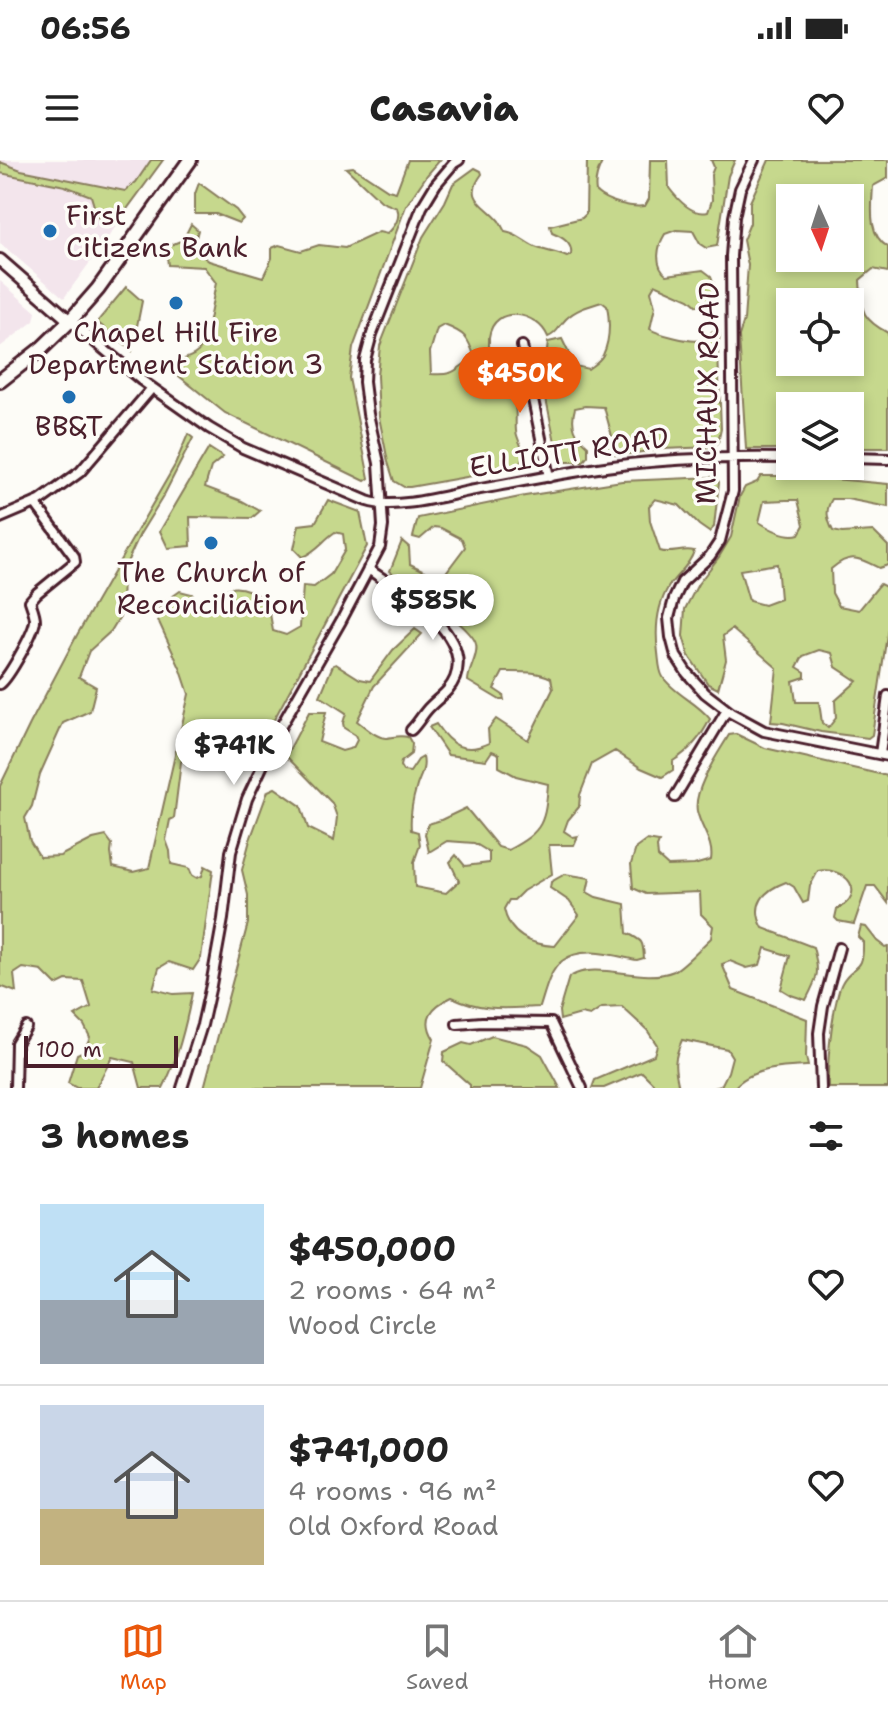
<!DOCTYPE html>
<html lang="en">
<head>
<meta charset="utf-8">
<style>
	body { margin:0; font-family:"Shantell Sans",sans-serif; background:#f2f2f2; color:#222; height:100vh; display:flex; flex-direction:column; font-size:30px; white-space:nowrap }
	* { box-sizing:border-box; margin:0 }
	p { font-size:26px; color:#767676 }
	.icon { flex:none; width:44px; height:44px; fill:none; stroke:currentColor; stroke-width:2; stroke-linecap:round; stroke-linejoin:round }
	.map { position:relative; height:928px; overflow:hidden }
	.drawer { display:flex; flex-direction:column; background:#fff; flex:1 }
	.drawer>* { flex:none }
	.needle { width:52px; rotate:177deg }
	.fabs { position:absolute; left:776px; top:24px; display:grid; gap:16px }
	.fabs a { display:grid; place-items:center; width:88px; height:88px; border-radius:0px; background:#fff; box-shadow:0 4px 12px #0003; font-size:40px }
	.scale { position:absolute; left:24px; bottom:20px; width:154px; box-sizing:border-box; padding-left:8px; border:4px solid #4a1f2b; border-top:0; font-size:22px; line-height:28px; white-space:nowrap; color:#4a1f2b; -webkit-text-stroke:6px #fdfcf7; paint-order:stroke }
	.price { position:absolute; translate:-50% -68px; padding:0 18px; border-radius:28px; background:#fff; color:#222; font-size:26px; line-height:52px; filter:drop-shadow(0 2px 4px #0008) }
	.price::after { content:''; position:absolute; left:50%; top:48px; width:24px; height:18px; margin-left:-12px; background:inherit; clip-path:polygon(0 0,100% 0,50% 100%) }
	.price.active { background:#ea580c; color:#fff }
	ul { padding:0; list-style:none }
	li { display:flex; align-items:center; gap:24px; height:200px; padding:0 40px }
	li+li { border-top:2px solid #e0e0e0 }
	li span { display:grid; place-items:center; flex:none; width:224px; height:160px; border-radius:0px; color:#555 }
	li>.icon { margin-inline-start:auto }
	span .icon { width:96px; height:96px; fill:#fffc; stroke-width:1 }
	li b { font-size:34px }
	h2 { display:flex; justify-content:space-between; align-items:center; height:96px; padding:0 40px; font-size:34px }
	.status { display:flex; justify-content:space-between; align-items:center; height:56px; padding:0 40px; background:#fff; direction:ltr }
	.status svg { height:22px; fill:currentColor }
	header { display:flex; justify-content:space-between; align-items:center; height:104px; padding:0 40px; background:#fff; font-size:36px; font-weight:800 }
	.menu { display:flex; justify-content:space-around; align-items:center; height:112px; border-top:2px solid #e0e0e0; background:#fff; font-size:22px; color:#767676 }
	.menu a { display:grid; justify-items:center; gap:4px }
	.menu .active { color:#ea580c }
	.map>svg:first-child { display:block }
</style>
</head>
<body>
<div class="status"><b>06:56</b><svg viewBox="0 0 49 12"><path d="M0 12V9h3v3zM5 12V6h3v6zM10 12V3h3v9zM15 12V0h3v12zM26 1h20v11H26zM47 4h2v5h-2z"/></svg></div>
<header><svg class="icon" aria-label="menu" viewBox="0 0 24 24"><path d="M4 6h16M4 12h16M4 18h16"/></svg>Casavia<svg class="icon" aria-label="heart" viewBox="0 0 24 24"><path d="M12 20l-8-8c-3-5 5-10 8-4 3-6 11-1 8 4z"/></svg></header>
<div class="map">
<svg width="888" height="928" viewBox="0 0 888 928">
	<rect width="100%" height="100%" fill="#fdfcf7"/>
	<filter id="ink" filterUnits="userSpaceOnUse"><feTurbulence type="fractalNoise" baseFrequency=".0125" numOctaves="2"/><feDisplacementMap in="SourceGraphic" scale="16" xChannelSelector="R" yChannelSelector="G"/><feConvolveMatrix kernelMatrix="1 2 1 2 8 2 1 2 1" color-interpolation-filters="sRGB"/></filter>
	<g filter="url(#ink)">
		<path fill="#f3e5ec" d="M0 0H164L64 138 0 83Z
			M0 121 36 152 34 161 0 187Z"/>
		<path fill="#c6d88d" stroke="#887c5c" stroke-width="2" fill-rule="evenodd" d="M151 0H163L116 64 105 65 97 56 91 36 65 26 0 13V2L21 10 125 31 136 22Z
			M408 0H440L427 15 406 46 353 188 349 218 369 318 365 321 225 253 179 216 174 205C182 197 194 199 201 188 207 180 213 136 216 123L204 107 168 105 166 87 183 80 191 64 198 70 193 89 209 101 263 117 272 98V88L279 85 301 91 319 85 345 88 379 72 387 74C395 67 401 57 397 48L382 42 346 8 353 7 388 30 396 32Z
			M587 0H603C598 11 594 20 596 32 607 42 631 48 645 46L649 39 650 0H668L669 28C678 40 692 56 708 52L712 40 711 15 714 7 711 0H735L728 16 717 86 706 88 700 84 693 71 676 70 665 74C657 87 654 105 667 115L703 110 711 116 716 130 712 141 697 146 689 139 655 124 651 131 655 147 650 169C657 174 692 183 700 180 707 178 711 173 717 169L720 171 718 191 721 269 718 283 712 287 663 289 621 295 609 293 607 286 613 280 604 247 585 246 575 248C570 265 575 275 588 286V296L583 302H559L540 209 546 198 548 182 562 179 575 206 588 209C593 205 600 201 603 195 610 180 610 162 607 146L602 142C589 146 576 149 566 159 559 166 557 174 548 177 538 152 494 143 489 177 489 179 489 188 489 190 491 197 498 205 502 211 507 220 511 231 514 240 517 250 515 261 516 271 517 279 522 286 524 294 523 305 515 307 506 310L410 327H404L394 321 388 302 379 257 377 216 380 186 423 77 445 42 453 24 475 8 481 11 482 14C463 39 485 44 499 61 501 64 503 68 505 72 518 74 524 82 535 87 545 91 556 92 567 97L571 95C573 83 562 77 552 73L550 66 582 58 586 54ZM444 165C465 173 468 177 475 198 454 208 458 216 431 214L430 192 437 169Z
			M769 0H888V18L873 26C872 46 867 75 888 87V112L873 109 860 120C862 151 860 158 888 173V288H850V246H790V289H746L739 176 744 160 748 105 743 80 750 63V42ZM790 38H850V98H790ZM790 142H850V202H790Z
			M199 23 236 50 243 59 239 63 216 54H195V34Z
			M126 127 142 141 132 191 97 162Z
			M188 274 193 278 164 335 140 374 123 411 122 453 111 471 89 491 79 517 96 527 90 551 63 563 40 614 32 646 25 658 30 681 40 697 60 696 93 679 106 676 112 684 111 693 113 707 133 712 149 708 189 534 181 510 158 460 157 452 165 442 180 431 192 434 201 448 214 449 223 446 227 429C242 424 255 433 268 442L273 471 286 475 300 467 303 426 314 427 331 414 345 390 343 374 335 372C322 381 317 391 302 397L294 389 299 365 315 363 328 340 360 352 367 386 254 597 244 609 232 614 226 611C220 598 200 597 186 594L181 602 174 658 170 660 166 680 170 691 171 704 189 708 192 715 197 718 202 716 205 706 213 710 201 798 193 810 169 802 159 808 153 829 173 834 192 833C186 865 178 899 163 928H141L134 902 112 897 96 928H77L68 923 77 894 84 891 90 877 84 865 75 856 91 847 83 821 66 820 56 825 42 811 23 808 14 814 16 832 0 826V626L30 564 77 475 175 305Z
			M209 288 223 297 211 307 205 327 242 341 260 351 252 358 190 357 191 386 168 388 160 371Z
			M761 316H800L888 324V347L847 339H832C825 350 827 359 833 371L842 373 873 371 888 386V405L879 408C857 397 850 393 831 409L832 433 839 446 859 450 880 424 888 428V468L872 575 868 578 821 572 783 563 771 562 777 508 732 469 723 476 726 500 718 529 708 524 689 496 683 476 685 449 698 424 719 397 731 377 740 336 745 327 757 322ZM787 340H798L804 365 799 374C786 378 770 369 759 362L764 341ZM777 404 780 439 764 445 749 441 740 410ZM819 490 832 493 836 507 857 521 835 541 836 558 828 568 822 563 819 542H796L793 521 805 517V512L797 507 803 496Z
			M714 317 719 322 714 367 709 372 699 365 679 345 655 339 649 346 650 361 660 391C671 395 682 388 694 391 690 405 677 414 669 426 656 447 655 470 658 493 659 500 659 511 663 517 673 533 698 543 710 559 702 576 689 591 673 601V610L662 617 641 608 615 591 592 604 580 635 579 647 568 660 564 671 573 677 578 676 574 685H549L552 714 523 731 514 740H509L504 749C509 775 531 785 555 786L579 755 569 741 550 728 551 722 565 714 590 718 587 732 596 737 625 744 627 773C643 781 643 781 644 798L637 800C615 796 582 785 562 801 549 811 545 832 540 847 506 848 484 852 452 837 432 846 421 858 434 879L420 928H204L248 763V735L242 710 250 680 268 631 275 628 301 646 308 668 334 681 337 657 332 643 286 596 309 552H326L319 582 342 591 353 588 357 580 355 575 344 568 343 563 346 553 320 536 333 505 336 504 360 519 370 521 393 490 415 469 422 474 374 526 357 561C365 567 376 578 387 578 395 577 399 575 408 577L412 584 411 594 401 602 400 606 403 611 410 612 418 600 423 597C426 610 419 617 416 629 412 642 410 657 411 670L418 672 420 685 414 702 415 727 446 733 459 721 450 702 456 695 465 706 489 703V692L474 683 447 681 429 692 425 674 428 664 441 660 466 648 498 687 508 690C544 671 545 662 548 624L516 616 499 607V594L492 591 486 600 448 595 429 567 436 564C450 585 464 595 489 583L488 569 496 559 528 580 553 529 551 518C536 511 520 512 503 512L494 529 503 535 504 540H500L468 521C468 509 479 496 476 484 472 466 407 424 390 411L402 381 409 387 410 404 441 419 465 387 462 379 441 368 434 367 420 379 413 377 418 358 525 336 622 321Z
			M736 574 765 588 888 616V743L875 726H867L854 764 838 761 835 758 837 749C869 733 845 706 818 711L810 726 808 741 803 743 794 727 786 722C764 730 750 745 763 768L813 787C820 813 818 817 806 840L791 835 781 829 790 796 765 788 760 805 747 808 730 801 722 804 733 830 807 859 806 897 808 906C784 907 750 908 734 928H714L721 926 728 912 732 897 727 889 682 880C673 900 674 907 679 928H654L653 923 642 912 604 928H592L595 920 654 895 657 885 647 870 622 847 602 848 590 856 581 854 560 860 559 851 569 817C599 799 640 825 674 811 685 805 701 787 711 778L713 766 701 754 700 732 646 734 633 728 631 704 636 688 647 680 659 682 657 687 658 697 668 706 694 705 711 700C714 682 701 669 697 651 693 629 718 594 729 575Z
			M861 766 866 767 877 781 885 787 888 786V928H828C827 900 830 875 835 847 837 840 838 830 842 823 853 802 864 816 863 782L858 777Z
			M492 876 527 885 542 895 560 928H470V925L443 901 444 892 463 883 471 885Z"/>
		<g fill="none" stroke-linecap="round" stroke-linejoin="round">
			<g stroke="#4a1f2b" stroke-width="14">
				<path id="minor" d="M754 0 740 29 734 57 731 96 733 331 720 381 710 396 682 422 674 439 669 458 671 477 676 496 687 513 705 533 731 553 764 571 888 596
					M70 161 141 220 209 268 243 288 367 341C393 350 441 337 469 331 517 323 565 312 613 306 672 298 731 297 790 298
					M522 186 549 317
					M850 298 888 299
					M0 358 40 341 80 312 152 228
					M368 409C399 430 473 473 455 518 449 533 436 539 426 551 421 557 417 564 411 570
					M0 524C9 517 35 471 35 460 35 454 32 447 30 441L37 433 75 402 74 396 35 343
					M880 594 888 536
					M675 637 727 550
					M457 864 482 862 551 863 582 928
					M15 928 16 883 26 867
					M182 928 202 865 211 825 223 759 231 692 247 639 281 566 341 461 380 387 383 366 379 303 368 254 364 222 365 200 372 174 422 47 436 24 454 3 459 0
					M821 928 819 873 823 846 839 788"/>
			</g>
			<g stroke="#4a1f2b" stroke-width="16">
				<path id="tertiary" d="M0 100 70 161"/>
			</g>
			<g stroke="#4a1f2b" stroke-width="18">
				<path id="secondary" d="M0 221 42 188 70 161 98 129 190 0"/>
			</g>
			<use href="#minor" stroke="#fdfcf7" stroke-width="8"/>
			<use href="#tertiary" stroke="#fdfcf7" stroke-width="10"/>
			<use href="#secondary" stroke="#fdfcf7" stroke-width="12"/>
		</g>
	</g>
	<g fill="#1f6fb2" stroke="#fdfcf7" stroke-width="3">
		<circle cx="50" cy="71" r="8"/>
		<circle cx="176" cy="143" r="8"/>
		<circle cx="69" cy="237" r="8"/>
		<circle cx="211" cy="383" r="8"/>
	</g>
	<g text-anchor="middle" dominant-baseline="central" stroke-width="7" stroke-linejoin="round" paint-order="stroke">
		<g font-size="28" fill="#4a1f2b" stroke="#fdfcf7">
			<text x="66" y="55" text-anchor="start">First<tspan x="66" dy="32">Citizens Bank</tspan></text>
			<text x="176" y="172">Chapel Hill Fire<tspan x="176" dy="32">Department Station 3</tspan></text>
			<text x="69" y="266">BB&amp;T</text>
			<text x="211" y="412">The Church of<tspan x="211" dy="32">Reconciliation</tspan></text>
		</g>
		<g font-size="28" fill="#4a1f2b" stroke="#fdfcf7">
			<text transform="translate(707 233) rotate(-89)">MICHAUX ROAD</text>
			<text transform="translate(569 292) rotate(-9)">ELLIOTT ROAD</text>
		</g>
	</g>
</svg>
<div class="fabs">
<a><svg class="needle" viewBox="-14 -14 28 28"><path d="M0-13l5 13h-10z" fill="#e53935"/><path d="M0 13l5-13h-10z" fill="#767676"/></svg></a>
<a><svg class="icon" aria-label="locate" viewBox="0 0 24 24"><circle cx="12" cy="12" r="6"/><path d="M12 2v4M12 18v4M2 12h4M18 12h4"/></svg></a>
<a><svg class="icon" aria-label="layers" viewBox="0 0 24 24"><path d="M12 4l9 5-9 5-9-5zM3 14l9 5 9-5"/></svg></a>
</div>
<div class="scale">100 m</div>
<b class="price active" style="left:520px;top:255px">$450K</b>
<b class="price" style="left:433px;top:482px">$585K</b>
<b class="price" style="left:234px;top:627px">$741K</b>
</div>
<section class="drawer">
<h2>3 homes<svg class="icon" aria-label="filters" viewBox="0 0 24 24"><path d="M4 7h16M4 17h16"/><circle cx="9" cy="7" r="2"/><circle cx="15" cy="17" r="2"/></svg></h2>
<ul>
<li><span style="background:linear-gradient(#bfe0f5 60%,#9aa5b1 0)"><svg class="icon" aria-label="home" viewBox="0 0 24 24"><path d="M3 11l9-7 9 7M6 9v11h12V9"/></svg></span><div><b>$450,000</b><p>2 rooms · 64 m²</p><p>Wood Circle</p></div><svg class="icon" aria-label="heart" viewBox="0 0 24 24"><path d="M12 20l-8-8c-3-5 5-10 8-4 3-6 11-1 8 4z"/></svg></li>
<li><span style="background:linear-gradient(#c9d6e8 65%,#c2b280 0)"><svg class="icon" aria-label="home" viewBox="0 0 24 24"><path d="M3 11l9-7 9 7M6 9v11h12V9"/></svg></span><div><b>$741,000</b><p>4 rooms · 96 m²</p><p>Old Oxford Road</p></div><svg class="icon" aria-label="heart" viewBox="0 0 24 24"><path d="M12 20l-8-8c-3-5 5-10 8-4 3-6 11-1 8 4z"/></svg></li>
</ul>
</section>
<nav class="menu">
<a class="active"><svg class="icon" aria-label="map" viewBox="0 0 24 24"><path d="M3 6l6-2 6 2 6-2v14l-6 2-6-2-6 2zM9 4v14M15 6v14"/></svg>Map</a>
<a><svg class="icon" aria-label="saved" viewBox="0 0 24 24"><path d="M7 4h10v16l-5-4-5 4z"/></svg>Saved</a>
<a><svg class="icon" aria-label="home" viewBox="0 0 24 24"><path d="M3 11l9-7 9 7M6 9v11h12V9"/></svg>Home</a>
</nav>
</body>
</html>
